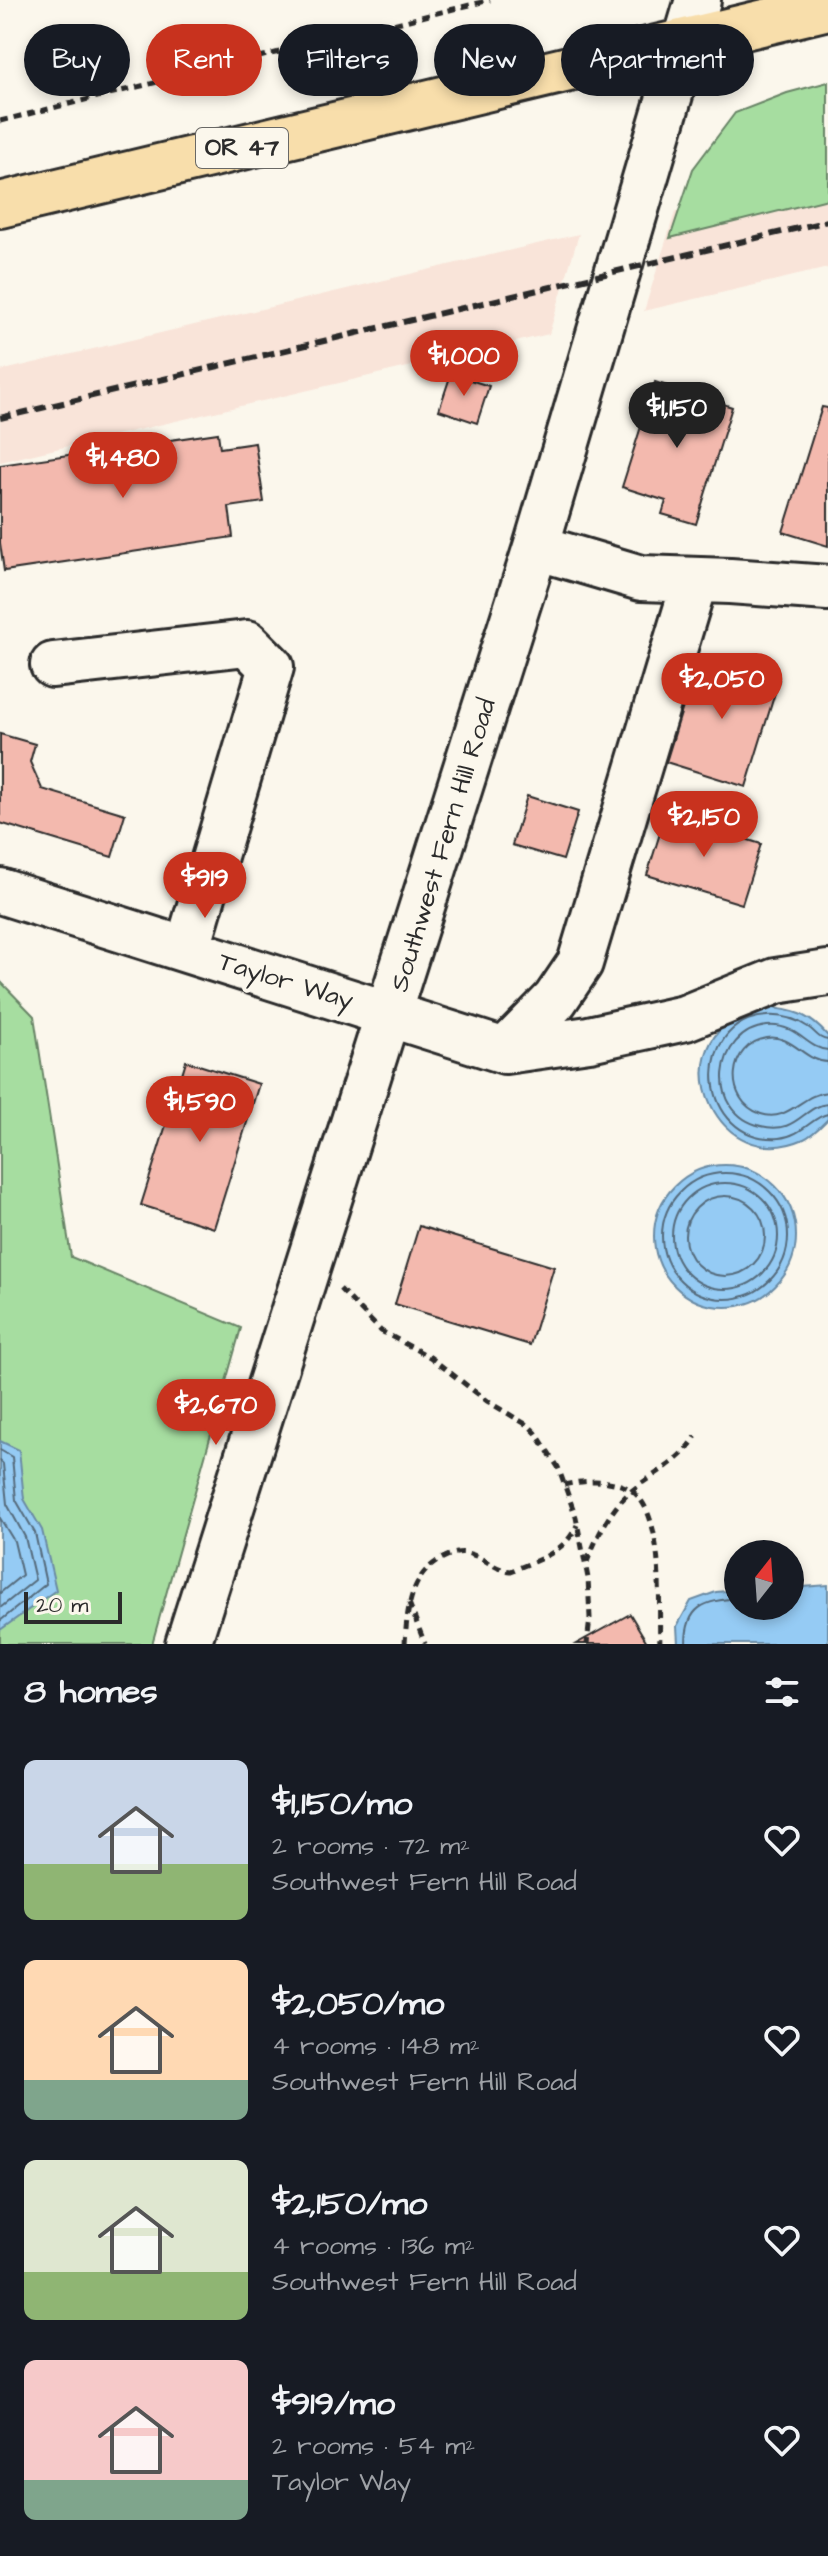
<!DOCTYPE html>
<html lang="en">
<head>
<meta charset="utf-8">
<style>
	body { margin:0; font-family:"Architects Daughter",sans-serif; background:#242831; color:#f1f3f6; height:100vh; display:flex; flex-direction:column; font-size:30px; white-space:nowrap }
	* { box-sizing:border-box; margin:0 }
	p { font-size:26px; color:#9ea1a6 }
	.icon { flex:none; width:44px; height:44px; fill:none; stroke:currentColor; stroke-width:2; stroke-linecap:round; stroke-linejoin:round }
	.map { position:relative; height:1644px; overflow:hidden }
	.details { display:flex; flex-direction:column; background:#171b24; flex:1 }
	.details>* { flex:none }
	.top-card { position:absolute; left:24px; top:24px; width:780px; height:72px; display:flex; gap:16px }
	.needle { width:52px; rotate:17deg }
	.fabs { position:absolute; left:724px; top:1540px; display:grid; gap:16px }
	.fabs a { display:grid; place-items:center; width:80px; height:80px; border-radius:50%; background:#171b24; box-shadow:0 4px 12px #0003; font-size:40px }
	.scale { position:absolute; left:24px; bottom:20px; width:98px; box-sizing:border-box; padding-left:8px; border:4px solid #2b2b2b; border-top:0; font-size:22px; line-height:28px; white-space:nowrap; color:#2b2b2b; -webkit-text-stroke:6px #fbf7ec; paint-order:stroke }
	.price { position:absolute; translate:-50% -68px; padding:0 18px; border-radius:28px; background:#c8321e; color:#fff; font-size:26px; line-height:52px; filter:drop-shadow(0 2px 4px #0008) }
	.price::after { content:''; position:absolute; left:50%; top:48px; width:24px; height:18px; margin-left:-12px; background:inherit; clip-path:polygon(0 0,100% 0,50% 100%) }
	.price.selected { background:#222; color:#fff }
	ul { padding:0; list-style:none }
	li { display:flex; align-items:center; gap:24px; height:200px; padding:0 24px }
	li span { display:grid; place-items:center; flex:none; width:224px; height:160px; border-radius:12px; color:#555 }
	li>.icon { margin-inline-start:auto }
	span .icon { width:96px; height:96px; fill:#fffc; stroke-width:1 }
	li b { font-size:34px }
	h2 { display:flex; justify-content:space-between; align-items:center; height:96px; padding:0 24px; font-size:34px }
	.pill { padding:0 28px; border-radius:36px; background:#171b24; box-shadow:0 4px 12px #0003; font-size:28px; line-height:72px }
	.pill.selected { background:#c8321e; color:#fff }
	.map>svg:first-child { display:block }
</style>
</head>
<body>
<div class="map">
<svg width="828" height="1644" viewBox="0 0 828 1644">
	<rect width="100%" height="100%" fill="#fbf7ec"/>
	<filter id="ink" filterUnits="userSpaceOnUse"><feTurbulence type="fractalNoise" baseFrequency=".0125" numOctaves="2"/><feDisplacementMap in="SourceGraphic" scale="16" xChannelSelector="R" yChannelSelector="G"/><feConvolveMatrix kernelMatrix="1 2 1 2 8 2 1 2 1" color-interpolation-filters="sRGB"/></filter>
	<g filter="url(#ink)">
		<path fill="#f9e4d9" d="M828 176V268L644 311 675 212Z
			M579 234 549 334 0 462V371Z"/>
		<path fill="#a6dda0" stroke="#688466" stroke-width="2" d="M828 82V199L670 238 693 169 735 113 787 93Z
			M0 981 34 1016 71 1257 241 1328 152 1644H0Z"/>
		<path fill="#95cbf4" stroke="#6b8ba4" stroke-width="2" d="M764 1007C793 1010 808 1013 828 1036V1119C821 1126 813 1135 804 1139 718 1177 663 1052 741 1015 748 1012 757 1010 764 1007Z
			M654 1236a71 71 0 1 1 142 0a71 71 0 1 1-142 0Z
			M0 1441 19 1450 24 1499 42 1530 56 1590 0 1630Z
			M828 1585V1644H678L677 1626 691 1601 716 1592 738 1590V1606H790V1588Z"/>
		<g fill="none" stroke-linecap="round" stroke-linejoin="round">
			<path stroke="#556b7b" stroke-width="2" d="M828 1040C818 1039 816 1032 808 1027 796 1019 782 1015 767 1016 689 1021 698 1144 779 1138 802 1136 813 1116 828 1114
				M828 1050C806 1049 798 1023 767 1026 713 1031 706 1114 761 1126 798 1135 802 1106 828 1104
				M828 1062C804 1062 793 1034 767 1038 727 1044 723 1101 761 1114 789 1123 802 1093 828 1092
				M662 1236a63 63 0 1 1 126 0a63 63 0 1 1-126 0Z
				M672 1236a53 53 0 1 1 106 0a53 53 0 1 1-106 0Z
				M685 1236a40 40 0 1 1 80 0a40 40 0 1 1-80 0Z
				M0 1450 12 1457 16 1500 35 1533 46 1584 0 1621
				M0 1461 3 1464 7 1504 25 1537 35 1580 0 1608
				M0 1518 14 1541 22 1575 0 1593
				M686 1644C686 1606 704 1601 738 1598"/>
		</g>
		<path fill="#f3b9ae" stroke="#2b2b2b" stroke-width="2" d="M451 374 489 386 477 423 439 410Z
			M655 382 732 407 696 524 662 514 666 501 622 487Z
			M822 407 828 408V546L783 532Z
			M218 433 220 448 255 443 264 502 229 507 233 537 4 571 0 543V465Z
			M699 655 779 680 746 787 666 762Z
			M0 734 35 744 30 762 42 789 125 814 112 857 0 823Z
			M527 796 578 812 563 860 512 845Z
			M666 814 761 844 742 904 647 875Z
			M186 1061 259 1084 214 1228 141 1205Z
			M419 1226 554 1267 530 1345 395 1304Z
			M630 1614 648 1644H576Z"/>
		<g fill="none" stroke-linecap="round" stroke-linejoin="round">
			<g stroke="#2b2b2b" stroke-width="50">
				<path id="minor" d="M536 547 641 578 730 581 828 588
					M53 665 247 643 271 667 187 950
					M0 891 505 1051 589 1039 685 1018 776 981 828 973
					M505 1051 555 1000 580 963 695 580
					M188 1644 536 547 698 0"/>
			</g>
			<g stroke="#2b2b2b" stroke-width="50">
				<path id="highway" d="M0 205 828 7"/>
			</g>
			<path stroke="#2b2b2b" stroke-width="5" stroke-dasharray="8 6" stroke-linecap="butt" d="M0 121 490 0
				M340 1289 381 1331 430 1357 487 1401 529 1426 536 1433 558 1467 576 1517 588 1578 590 1618 587 1644
				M564 1485C584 1480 613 1478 631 1490 666 1514 658 1606 660 1644
				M587 1562C596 1538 610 1510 629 1493 652 1473 680 1464 696 1436
				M409 1603 425 1644
				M405 1644C407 1609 410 1573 445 1557 453 1553 462 1551 470 1554 485 1558 495 1570 511 1571 537 1560 565 1553 577 1525"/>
			<use href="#minor" stroke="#fbf7ec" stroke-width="44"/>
			<use href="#highway" stroke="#f8deab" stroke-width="44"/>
			<path stroke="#2b2b2b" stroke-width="6" stroke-dasharray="12 6" stroke-linecap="butt" d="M0 418 828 221"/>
		</g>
	</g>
	<g text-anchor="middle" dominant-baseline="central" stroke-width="8" stroke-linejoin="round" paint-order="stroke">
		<rect fill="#fbf7ec" stroke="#696865" stroke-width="2" x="196" y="128" width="92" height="40" rx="6"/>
		<g font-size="24" font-weight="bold" fill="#2b2b2b">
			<text x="242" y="148">OR 47</text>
		</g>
		<g font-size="26" fill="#2b2b2b" stroke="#fbf7ec">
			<text transform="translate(443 845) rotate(-73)">Southwest Fern Hill Road</text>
			<text transform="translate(286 981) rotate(17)">Taylor Way</text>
		</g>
	</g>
</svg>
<div class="fabs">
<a><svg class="needle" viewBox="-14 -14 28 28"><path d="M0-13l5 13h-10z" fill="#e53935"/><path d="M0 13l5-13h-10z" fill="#9ea1a6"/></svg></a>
</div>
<div class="scale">20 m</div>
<b class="price" style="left:464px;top:398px">$1,000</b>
<b class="price selected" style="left:677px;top:450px">$1,150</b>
<b class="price" style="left:123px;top:500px">$1,480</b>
<b class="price" style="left:722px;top:721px">$2,050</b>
<b class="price" style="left:704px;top:859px">$2,150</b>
<b class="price" style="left:205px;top:920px">$919</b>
<b class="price" style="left:200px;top:1144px">$1,590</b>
<b class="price" style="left:216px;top:1447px">$2,670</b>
<div class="top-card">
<a class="pill">Buy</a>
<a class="pill selected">Rent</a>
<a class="pill">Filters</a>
<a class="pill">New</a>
<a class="pill">Apartment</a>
</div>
</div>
<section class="details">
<h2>8 homes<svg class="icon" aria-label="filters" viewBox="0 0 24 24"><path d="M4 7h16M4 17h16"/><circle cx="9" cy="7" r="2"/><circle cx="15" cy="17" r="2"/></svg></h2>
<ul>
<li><span style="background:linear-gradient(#c9d6e8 65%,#8fb573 0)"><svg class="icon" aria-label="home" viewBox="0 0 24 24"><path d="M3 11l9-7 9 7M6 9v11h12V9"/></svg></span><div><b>$1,150/mo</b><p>2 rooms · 72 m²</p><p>Southwest Fern Hill Road</p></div><svg class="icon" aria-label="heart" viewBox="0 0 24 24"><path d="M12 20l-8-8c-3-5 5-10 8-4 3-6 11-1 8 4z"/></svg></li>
<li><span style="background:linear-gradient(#ffd9b3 75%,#7fa58c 0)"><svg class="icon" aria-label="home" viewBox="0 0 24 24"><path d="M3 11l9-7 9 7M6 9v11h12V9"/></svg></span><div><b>$2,050/mo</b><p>4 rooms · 148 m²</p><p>Southwest Fern Hill Road</p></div><svg class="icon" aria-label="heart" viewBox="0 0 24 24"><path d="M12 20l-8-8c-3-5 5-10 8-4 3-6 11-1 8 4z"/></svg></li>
<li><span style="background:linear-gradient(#dfe7d0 70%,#8fb573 0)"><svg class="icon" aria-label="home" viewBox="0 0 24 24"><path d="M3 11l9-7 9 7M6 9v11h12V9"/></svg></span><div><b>$2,150/mo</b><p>4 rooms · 136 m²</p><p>Southwest Fern Hill Road</p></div><svg class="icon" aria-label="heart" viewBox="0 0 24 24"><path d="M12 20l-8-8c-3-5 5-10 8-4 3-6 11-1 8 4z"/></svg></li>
<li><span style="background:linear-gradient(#f6c9c9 75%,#7fa58c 0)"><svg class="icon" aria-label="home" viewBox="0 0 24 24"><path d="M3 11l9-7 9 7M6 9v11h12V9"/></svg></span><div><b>$919/mo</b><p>2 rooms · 54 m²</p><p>Taylor Way</p></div><svg class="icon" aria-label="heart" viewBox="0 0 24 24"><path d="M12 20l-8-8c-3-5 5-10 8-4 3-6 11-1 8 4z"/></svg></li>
</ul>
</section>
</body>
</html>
